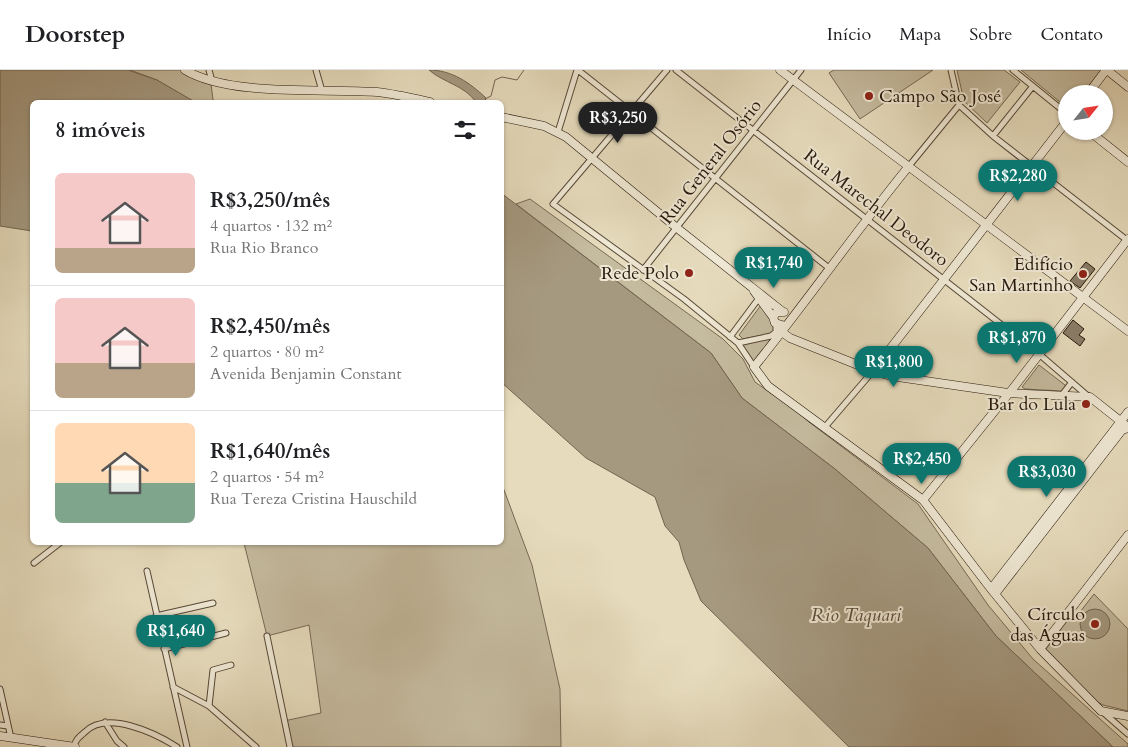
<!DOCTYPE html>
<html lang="pt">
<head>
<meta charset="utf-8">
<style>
	body { margin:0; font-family:Cardo,serif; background:#f2f2f2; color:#202124; height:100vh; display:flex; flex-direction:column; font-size:19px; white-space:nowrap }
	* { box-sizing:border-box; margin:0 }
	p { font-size:16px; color:#757577 }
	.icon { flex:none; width:28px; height:28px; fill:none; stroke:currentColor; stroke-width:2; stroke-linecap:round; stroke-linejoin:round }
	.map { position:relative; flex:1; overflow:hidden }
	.side { position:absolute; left:30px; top:30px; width:474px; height:445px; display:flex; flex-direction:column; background:#fff; border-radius:8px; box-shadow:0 1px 4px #0004 }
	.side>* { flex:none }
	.needle { width:32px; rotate:60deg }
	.buttons { position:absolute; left:1058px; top:15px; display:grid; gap:10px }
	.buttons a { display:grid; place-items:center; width:55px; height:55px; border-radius:50%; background:#fff; box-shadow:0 1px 4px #0004; font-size:25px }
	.price { position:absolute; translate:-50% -42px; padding:0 11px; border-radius:18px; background:#0f766e; color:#fff; font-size:16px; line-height:32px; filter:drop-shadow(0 1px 2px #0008) }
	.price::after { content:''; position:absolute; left:50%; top:30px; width:15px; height:11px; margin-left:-8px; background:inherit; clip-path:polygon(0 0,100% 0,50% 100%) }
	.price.on { background:#222; color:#fff }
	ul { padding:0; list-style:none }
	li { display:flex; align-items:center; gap:15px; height:125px; padding:0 25px }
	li+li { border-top:1px solid #e0e0e0 }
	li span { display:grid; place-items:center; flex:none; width:140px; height:100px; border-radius:8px; color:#555 }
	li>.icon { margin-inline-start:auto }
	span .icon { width:60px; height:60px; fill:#fffc; stroke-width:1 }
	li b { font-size:21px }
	h2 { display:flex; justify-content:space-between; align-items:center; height:60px; padding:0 25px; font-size:21px }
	header { display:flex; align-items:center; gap:30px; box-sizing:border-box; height:70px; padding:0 25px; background:#fff; border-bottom:1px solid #e0e0e0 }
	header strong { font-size:24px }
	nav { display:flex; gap:28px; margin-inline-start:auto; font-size:18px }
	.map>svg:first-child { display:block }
</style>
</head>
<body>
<header>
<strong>Doorstep</strong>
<nav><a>Início</a><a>Mapa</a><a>Sobre</a><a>Contato</a></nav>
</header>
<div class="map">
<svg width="1128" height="677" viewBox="0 0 1128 677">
	<rect width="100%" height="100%" fill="#e6dcbd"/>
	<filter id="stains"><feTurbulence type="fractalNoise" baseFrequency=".004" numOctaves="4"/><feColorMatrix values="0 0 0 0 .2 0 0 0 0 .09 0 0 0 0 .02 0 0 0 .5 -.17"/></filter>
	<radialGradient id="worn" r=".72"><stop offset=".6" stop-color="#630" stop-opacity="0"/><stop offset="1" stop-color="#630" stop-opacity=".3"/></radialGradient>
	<path fill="#c5bb9f" stroke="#766955" d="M130 0H181L195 8 211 14 213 30 216 32H194L157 10Z
		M834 0H933L860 49 829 3Z
		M957 0H1004L1020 12 987 53 964 31Z
		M1021 0H1101L1082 24H1066V37Z
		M530 129 723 269 743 289 755 312 772 324 774 322 809 352 918 434 988 535 1033 589 1128 674V677H1113L996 566 928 478 835 399 742 328 711 283 516 134Z
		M761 235 776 258 772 263 743 269 739 265Z
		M768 269 771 272 755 293 742 275Z
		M1039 295 1065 315 1066 317 1063 321 1025 319 1022 317Z
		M501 412 532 495 560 619 561 677H290L284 651 321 643 309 555 267 566 244 473 501 472Z
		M1094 524 1128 559V641L1103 635 1096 631 1046 581V579L1067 551H1073Z"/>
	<path fill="#a59980" stroke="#726551" d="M0 0H128L157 10 195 32H32V161L0 156Z
		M429 0C452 0 470 13 486 28L485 32H476C464 15 444 13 429 0Z
		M501 123 711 283 742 328 835 399 928 478 996 566 1113 677H849L701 531 684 490 679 472 665 456 655 427 586 388 501 312Z
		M1080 554a15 15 0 1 1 30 0a15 15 0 1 1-30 0Z"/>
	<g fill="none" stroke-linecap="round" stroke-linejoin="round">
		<path stroke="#726551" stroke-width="1" d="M485 29 491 26 495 10 502 7 517 10 524 0"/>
	</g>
	<path fill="#8a7d68" stroke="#26170b" d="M1086 192 1095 199 1080 218 1070 211Z
		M1073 250 1084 259 1079 265 1085 269 1080 276 1063 263Z"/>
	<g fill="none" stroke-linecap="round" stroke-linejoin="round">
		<g stroke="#564838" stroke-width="7">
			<path id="street" d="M209 0 212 11
				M316 0 322 21
				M578 0 829 198
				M667 0 553 134 684 229 738 273 754 297
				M676 0 1039 284 1089 327
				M951 0 959 35 993 66 1128 171
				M1013 0 1066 43
				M558 62 577 0
				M993 66 1033 16
				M909 96 959 35
				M643 200 801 0
				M730 267 759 228
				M738 273 771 266 776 262V255
				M1062 325 1072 312
				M825 357 873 301
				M34 493 61 472
				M147 501 187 677
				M156 546 213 533
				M267 566 290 677
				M164 579 226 563
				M173 617 209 636 256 677
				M0 619 11 668
				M209 636 213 600 231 595
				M1104 643 1128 664
				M105 652 117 671 124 677
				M0 655 8 656
				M74 677C75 670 79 667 85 662 107 640 155 663 177 677"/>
		</g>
		<g stroke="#26170b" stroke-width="9">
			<path id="secondary" d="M185 0C231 27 323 18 377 22 395 24 412 28 430 32
				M780 0 1128 261
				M1107 0 1128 17
				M1088 24 1106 0
				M501 47 544 56 566 67 677 158 783 242
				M1089 61 1128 92
				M909 96C856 161 807 231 754 297L768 316 923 430 991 519 1040 579 1101 641 1128 646
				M754 221 773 247
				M778 255 782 262 790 268 873 301 891 306 1008 323 1090 327 1128 357
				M782 255 775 253 773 247 777 242H784
				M873 301 1066 52
				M923 430 1014 317 1128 169
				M991 519 1128 342
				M995 524 1122 360 1128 358
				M1040 579 1128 465
				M0 666 75 677"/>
		</g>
		<use href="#street" stroke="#efe8d4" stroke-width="5"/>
		<use href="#secondary" stroke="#efe8d4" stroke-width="8"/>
	</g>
	<g fill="#8f2418" stroke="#efe8d4" stroke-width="2">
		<circle cx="869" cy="26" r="5"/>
		<circle cx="689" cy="203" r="5"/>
		<circle cx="1083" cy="204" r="5"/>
		<circle cx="1086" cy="334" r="5"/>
		<circle cx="1095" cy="554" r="5"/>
	</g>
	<g text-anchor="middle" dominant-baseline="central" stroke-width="4" stroke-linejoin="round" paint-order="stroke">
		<g font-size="18" fill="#26170b" stroke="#efe8d4" text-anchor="end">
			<text x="879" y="26" text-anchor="start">Campo São José</text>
			<text x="1073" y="194">Edifício<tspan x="1073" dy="21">San Martinho</tspan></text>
			<text x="679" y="203">Rede Polo</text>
			<text x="1076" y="334">Bar do Lula</text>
			<text x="1085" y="544">Círculo<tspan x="1085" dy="21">das Águas</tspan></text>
		</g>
		<g font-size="18" fill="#26170b" stroke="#efe8d4">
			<text transform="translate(711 92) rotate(-52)">Rua General Osório</text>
			<text transform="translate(876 138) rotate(38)">Rua Marechal Deodoro</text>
		</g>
		<g font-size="19" font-style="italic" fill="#594b3a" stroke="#efe8d4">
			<text x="856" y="545">Rio Taquari</text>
		</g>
	</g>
	<rect width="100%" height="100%" filter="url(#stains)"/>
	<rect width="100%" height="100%" fill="url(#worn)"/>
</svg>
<div class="buttons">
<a><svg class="needle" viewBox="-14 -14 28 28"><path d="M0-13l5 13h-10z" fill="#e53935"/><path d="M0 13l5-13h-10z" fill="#757577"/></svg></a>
</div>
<b class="price on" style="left:618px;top:74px">R$3,250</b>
<b class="price" style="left:1018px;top:132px">R$2,280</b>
<b class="price" style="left:774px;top:219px">R$1,740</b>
<b class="price" style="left:1017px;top:294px">R$1,870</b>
<b class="price" style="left:894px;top:318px">R$1,800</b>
<b class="price" style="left:922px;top:415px">R$2,450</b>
<b class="price" style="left:1047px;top:428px">R$3,030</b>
<b class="price" style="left:176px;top:587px">R$1,640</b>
<section class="side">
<h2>8 imóveis<svg class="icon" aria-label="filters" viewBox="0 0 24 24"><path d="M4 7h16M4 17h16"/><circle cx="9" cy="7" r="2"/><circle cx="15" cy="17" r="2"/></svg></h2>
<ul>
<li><span style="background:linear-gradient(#f6c9c9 75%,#b9a48a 0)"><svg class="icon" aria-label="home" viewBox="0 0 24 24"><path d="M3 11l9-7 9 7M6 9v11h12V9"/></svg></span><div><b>R$3,250/mês</b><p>4 quartos · 132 m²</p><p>Rua Rio Branco</p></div></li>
<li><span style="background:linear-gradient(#f6c9c9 65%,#b9a48a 0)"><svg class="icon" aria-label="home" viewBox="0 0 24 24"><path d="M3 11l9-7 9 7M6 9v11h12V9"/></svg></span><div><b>R$2,450/mês</b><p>2 quartos · 80 m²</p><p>Avenida Benjamin Constant</p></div></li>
<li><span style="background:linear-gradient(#ffd9b3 60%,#7fa58c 0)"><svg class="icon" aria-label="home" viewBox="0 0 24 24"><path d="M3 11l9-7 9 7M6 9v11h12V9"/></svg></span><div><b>R$1,640/mês</b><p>2 quartos · 54 m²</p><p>Rua Tereza Cristina Hauschild</p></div></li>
</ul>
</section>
</div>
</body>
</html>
